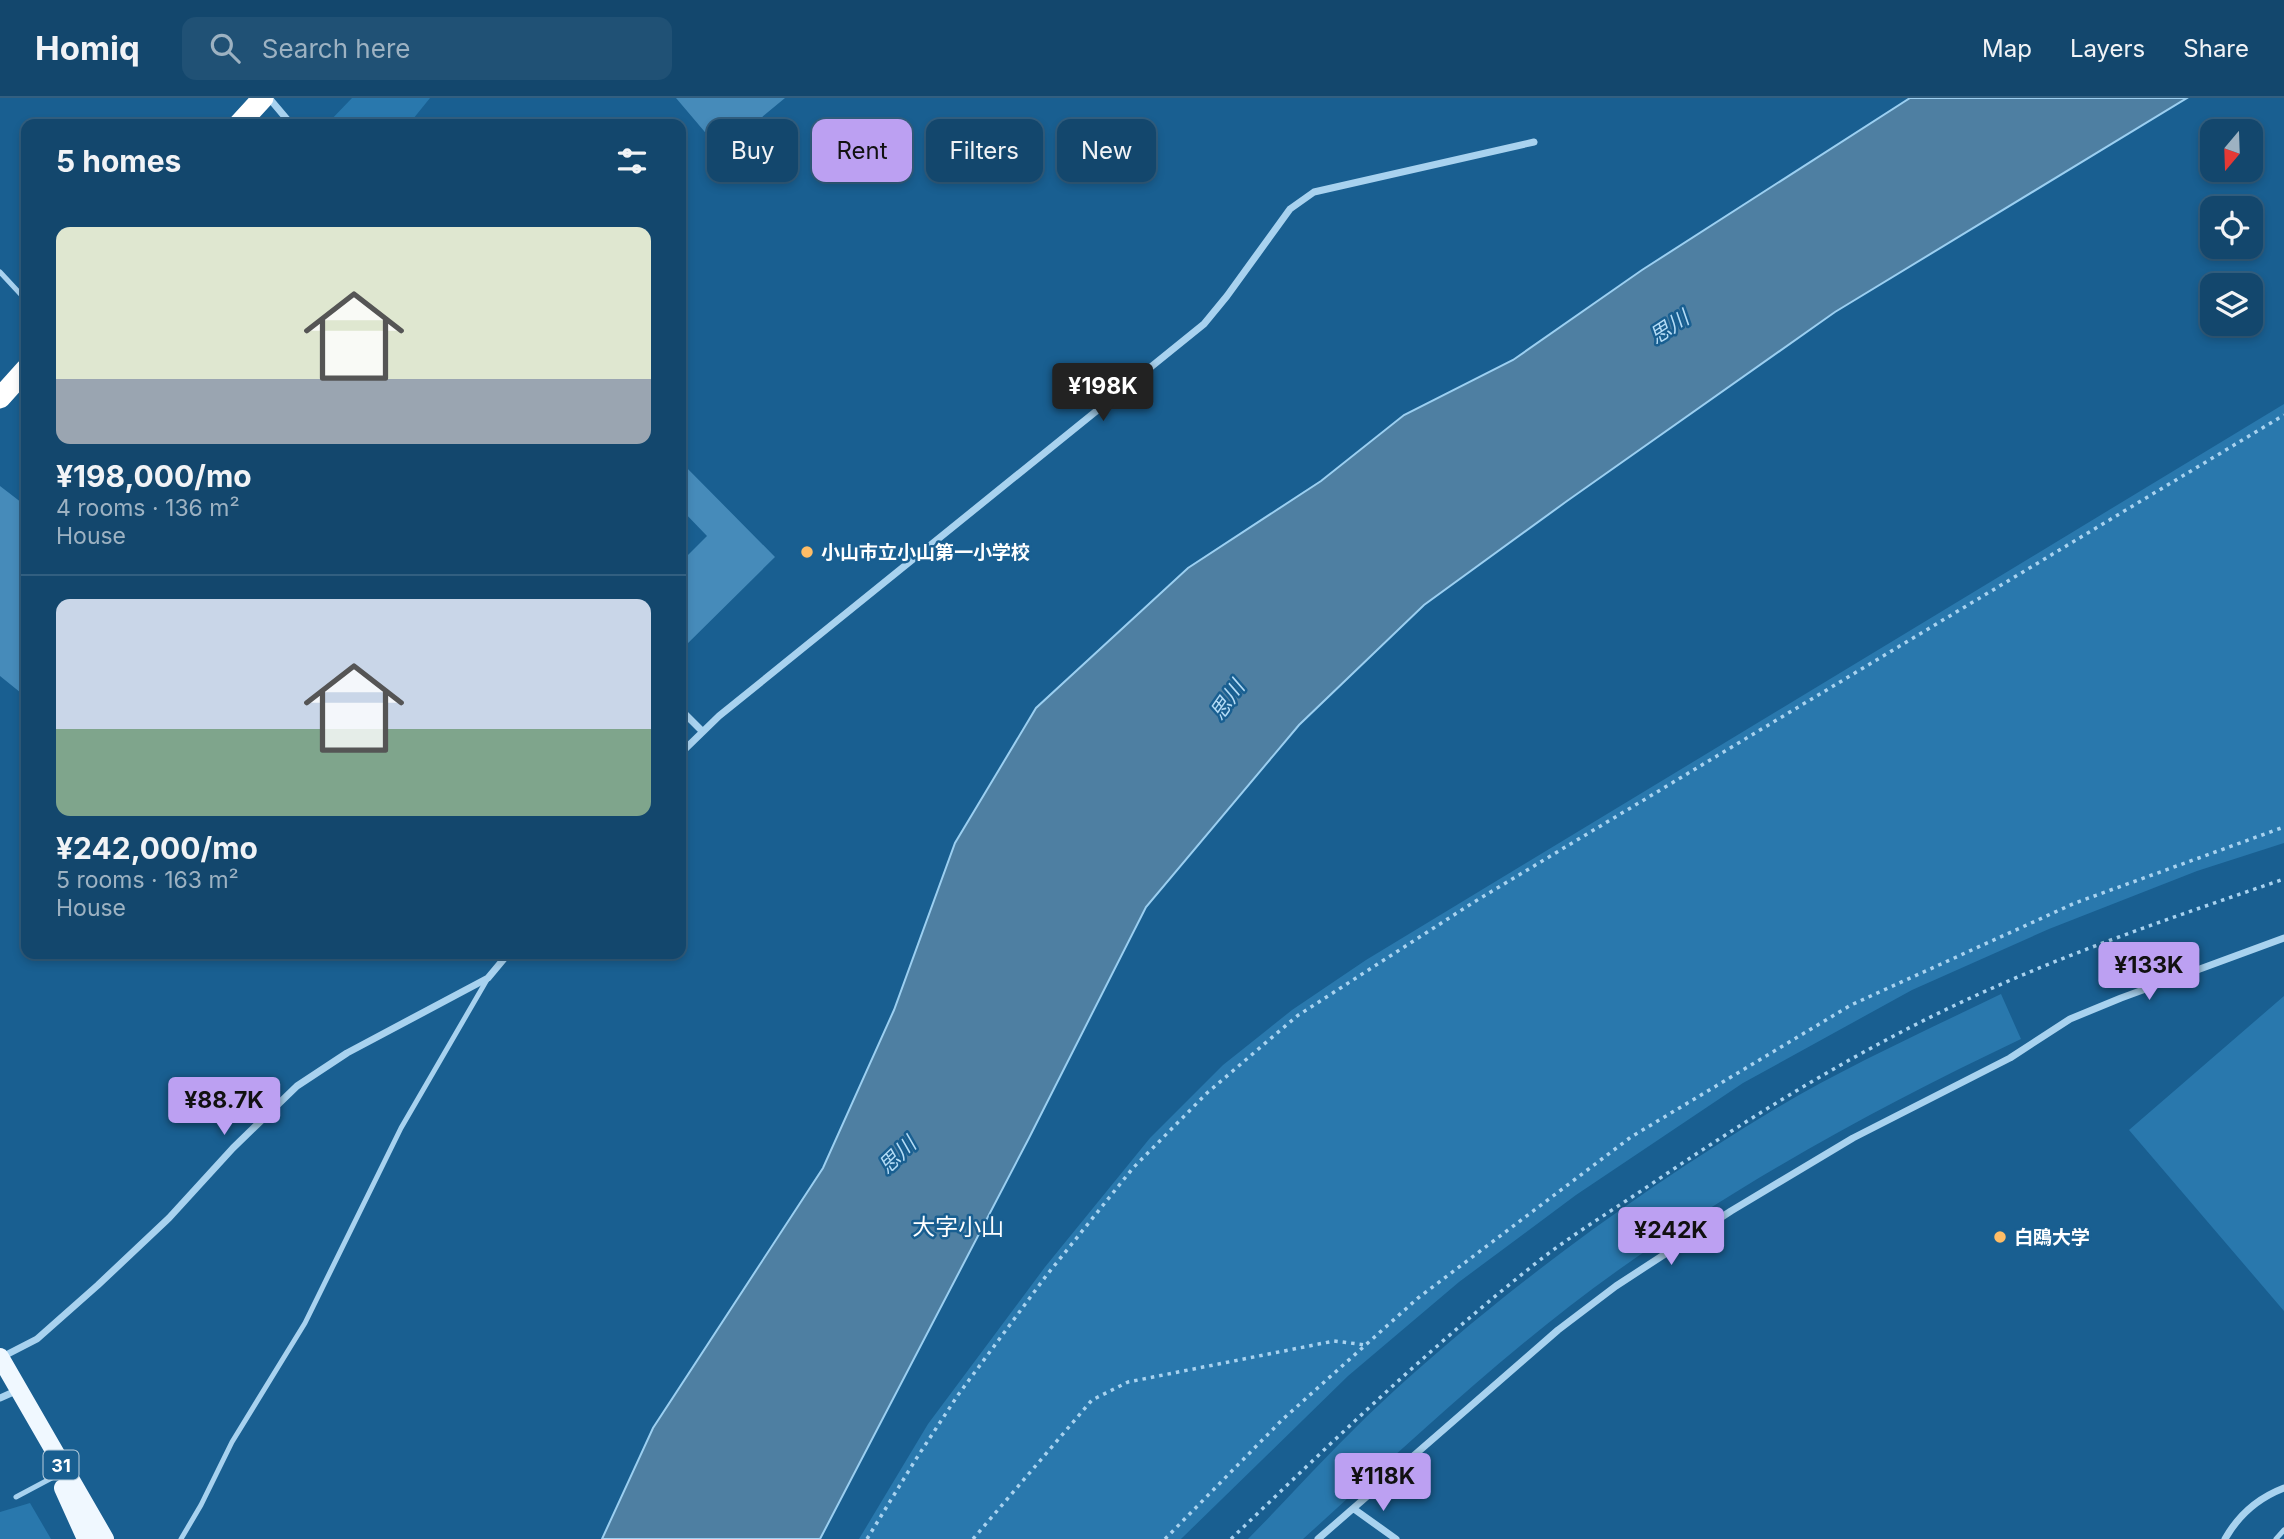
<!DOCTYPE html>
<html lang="en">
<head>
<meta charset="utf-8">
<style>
	body { margin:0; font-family:Inter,"Noto Sans JP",sans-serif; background:#205175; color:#f1f3f6; height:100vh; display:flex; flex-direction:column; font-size:26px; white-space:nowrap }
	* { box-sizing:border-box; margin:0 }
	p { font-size:23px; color:#9db2c2 }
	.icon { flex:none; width:38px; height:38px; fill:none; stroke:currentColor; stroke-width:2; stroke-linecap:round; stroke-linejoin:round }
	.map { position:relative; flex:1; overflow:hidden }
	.sheet { position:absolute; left:21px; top:21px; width:665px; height:840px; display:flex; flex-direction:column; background:#13476d; border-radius:14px; box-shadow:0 4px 10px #0003,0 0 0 2px #325f80 }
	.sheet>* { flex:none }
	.guide { position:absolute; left:707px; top:21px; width:665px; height:63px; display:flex; gap:14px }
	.needle { width:46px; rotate:199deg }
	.tools { position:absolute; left:2200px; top:21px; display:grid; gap:14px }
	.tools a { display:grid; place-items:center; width:63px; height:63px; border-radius:14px; background:#13476d; box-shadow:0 4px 10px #0003,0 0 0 2px #325f80; font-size:35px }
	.price { position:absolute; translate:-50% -60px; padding:0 16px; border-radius:7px; background:#bca0f2; color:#111; font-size:23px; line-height:46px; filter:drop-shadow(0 2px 4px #0008) }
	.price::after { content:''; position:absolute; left:50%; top:42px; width:21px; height:16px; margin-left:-10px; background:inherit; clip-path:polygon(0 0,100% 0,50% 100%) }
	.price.current { background:#222; color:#fff }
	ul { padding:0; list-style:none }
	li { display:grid; align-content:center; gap:14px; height:371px; padding:0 35px }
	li+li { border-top:2px solid #325f80 }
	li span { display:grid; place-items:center; height:217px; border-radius:14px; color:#555 }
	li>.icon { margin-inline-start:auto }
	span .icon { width:126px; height:126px; fill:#fffc; stroke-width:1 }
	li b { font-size:30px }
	h2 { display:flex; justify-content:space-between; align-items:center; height:84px; padding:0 35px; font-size:30px }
	.tag { padding:0 24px; border-radius:14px; background:#13476d; box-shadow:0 4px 10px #0003,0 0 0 2px #325f80; font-size:24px; line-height:63px }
	.tag.current { background:#bca0f2; color:#111 }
	header { display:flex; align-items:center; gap:42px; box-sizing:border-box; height:98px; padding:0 35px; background:#13476d; border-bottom:2px solid #325f80 }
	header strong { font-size:33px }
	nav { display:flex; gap:38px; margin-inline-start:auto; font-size:24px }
	.search { width:490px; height:63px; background:#205175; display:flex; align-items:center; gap:18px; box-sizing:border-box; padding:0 24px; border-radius:14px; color:#9db2c2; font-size:26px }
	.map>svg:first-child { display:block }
</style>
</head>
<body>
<header>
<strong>Homiq</strong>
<div class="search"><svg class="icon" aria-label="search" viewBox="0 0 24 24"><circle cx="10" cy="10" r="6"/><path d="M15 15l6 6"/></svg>Search here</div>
<nav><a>Map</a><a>Layers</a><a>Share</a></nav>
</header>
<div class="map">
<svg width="2284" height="1441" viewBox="0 0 2284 1441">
	<rect width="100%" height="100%" fill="#195f91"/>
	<path fill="#2978ad" d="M352 0H430L409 26H327Z
		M2284 306V745L2197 773 2049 831 1912 892 1743 985 1576 1097 1459 1184 1348 1278 1181 1441H859L928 1326 1045 1169 1150 1040 1223 967 1292 912 1366 862Z
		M2001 896 2021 941C1880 1008 1744 1082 1617 1173 1505 1253 1405 1349 1303 1441H1248C1292 1396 1335 1348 1381 1305 1499 1195 1637 1094 1775 1011 1847 968 1925 933 2001 896Z
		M2284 898V1213L2129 1032Z
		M30 1405 51 1441H0V1414Z"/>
	<path fill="#4e7fa2" stroke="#9bcff1" stroke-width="2" d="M1910 0H2187L1835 214 1567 403 1424 507 1299 627 1146 809 1029 1040 820 1441H602L653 1330 823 1070 894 912 955 745 1036 610 1188 470 1321 383 1404 317 1513 262 1642 172Z"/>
	<path fill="#468bba" d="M676 0H785L721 53Z
		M681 364 775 459 681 552V464L707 438 681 411Z
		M0 388 26 408V599L0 578Z"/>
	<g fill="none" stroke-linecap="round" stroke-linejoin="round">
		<path stroke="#a8d2ef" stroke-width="3.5" stroke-dasharray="3.5 5" stroke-linecap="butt" d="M867 1441 916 1361 958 1297 1046 1178 1133 1070 1207 995 1297 918 1474 804 2284 317
			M973 1441 1092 1302 1128 1284 1334 1243 1366 1247
			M1165 1441 1283 1321 1418 1200 1631 1039 1851 907 2075 805 2284 729
			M1231 1441C1333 1343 1434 1245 1545 1158 1577 1134 1611 1113 1644 1091 1754 1016 1867 946 1988 892 2084 849 2185 815 2284 781"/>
		<path stroke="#a8d2ef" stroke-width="5" d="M0 174 26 202
			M16 1399 63 1374
			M181 1441 201 1407 232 1344 305 1225 401 1030 488 880
			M2276 1441 2284 1432"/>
		<path stroke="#a8d2ef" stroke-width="7" d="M269 0 291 26
			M681 612 702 633
			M681 655 719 618 1204 226 1227 198 1290 111 1314 94 1534 44
			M2 1259 37 1241 98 1187 169 1120 233 1050 297 988 347 955 488 880 508 856
			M0 1300 18 1292
			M1354 1411 1396 1441
			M1318 1441 1558 1232 1616 1188 1731 1113 1853 1040 2010 960 2070 921 2121 900 2284 840
			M2225 1441C2239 1416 2258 1400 2284 1390"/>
		<path stroke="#f0f8ff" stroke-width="18" d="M0 1259 105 1441
			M63 1390 86 1441"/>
		<path stroke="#fff" stroke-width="21" d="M239 26 263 0
			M0 300 26 271"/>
	</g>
	<g fill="#ffbd66" stroke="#195f91" stroke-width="2.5">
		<circle cx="807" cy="454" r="7"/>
		<circle cx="2000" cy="1139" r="7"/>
	</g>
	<g text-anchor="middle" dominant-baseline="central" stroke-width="5" stroke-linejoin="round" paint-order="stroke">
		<rect fill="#195f91" stroke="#bacfde" stroke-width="2" x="43.5" y="1352.5" width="35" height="29" rx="5"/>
		<g font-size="18" font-weight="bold" fill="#fff">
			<text x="61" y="1367">31</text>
		</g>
		<g font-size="19" font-weight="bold" fill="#fff" stroke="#195f91" text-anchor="start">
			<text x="821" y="454">小山市立小山第一小学校</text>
			<text x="2014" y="1139">白鴎大学</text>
		</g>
		<g font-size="21" font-style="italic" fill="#b4dcf6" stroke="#195f91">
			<text transform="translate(1669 229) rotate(-33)">思川</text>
			<text transform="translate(1227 602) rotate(-55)">思川</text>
			<text transform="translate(897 1057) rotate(-44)">思川</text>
		</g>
		<g font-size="23" fill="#fff" stroke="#195f91">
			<text x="958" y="1129">大字小山</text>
		</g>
	</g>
</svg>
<div class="tools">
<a><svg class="needle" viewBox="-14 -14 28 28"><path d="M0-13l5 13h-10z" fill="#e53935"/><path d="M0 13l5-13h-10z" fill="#9db2c2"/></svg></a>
<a><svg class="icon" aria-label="locate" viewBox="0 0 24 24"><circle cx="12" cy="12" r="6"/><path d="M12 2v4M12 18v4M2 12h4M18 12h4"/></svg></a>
<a><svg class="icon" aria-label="layers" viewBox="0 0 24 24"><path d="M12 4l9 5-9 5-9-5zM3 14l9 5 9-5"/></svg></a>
</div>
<b class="price current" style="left:1103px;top:325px">¥198K</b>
<b class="price" style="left:2149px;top:904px">¥133K</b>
<b class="price" style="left:224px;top:1039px">¥88.7K</b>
<b class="price" style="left:1671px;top:1169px">¥242K</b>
<b class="price" style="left:1383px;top:1415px">¥118K</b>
<div class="guide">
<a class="tag">Buy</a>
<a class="tag current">Rent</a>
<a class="tag">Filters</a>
<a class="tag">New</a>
</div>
<section class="sheet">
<h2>5 homes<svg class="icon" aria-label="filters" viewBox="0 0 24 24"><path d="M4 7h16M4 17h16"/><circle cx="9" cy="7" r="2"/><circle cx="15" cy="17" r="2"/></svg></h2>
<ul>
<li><span style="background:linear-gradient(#dfe7d0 70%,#9aa5b1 0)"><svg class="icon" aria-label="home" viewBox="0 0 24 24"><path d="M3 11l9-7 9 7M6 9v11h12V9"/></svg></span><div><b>¥198,000/mo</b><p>4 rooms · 136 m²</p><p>House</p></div></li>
<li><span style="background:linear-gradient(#c9d6e8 60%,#7fa58c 0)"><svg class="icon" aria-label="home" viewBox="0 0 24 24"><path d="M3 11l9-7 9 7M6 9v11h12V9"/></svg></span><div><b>¥242,000/mo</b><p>5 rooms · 163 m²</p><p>House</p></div></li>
</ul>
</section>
</div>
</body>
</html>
